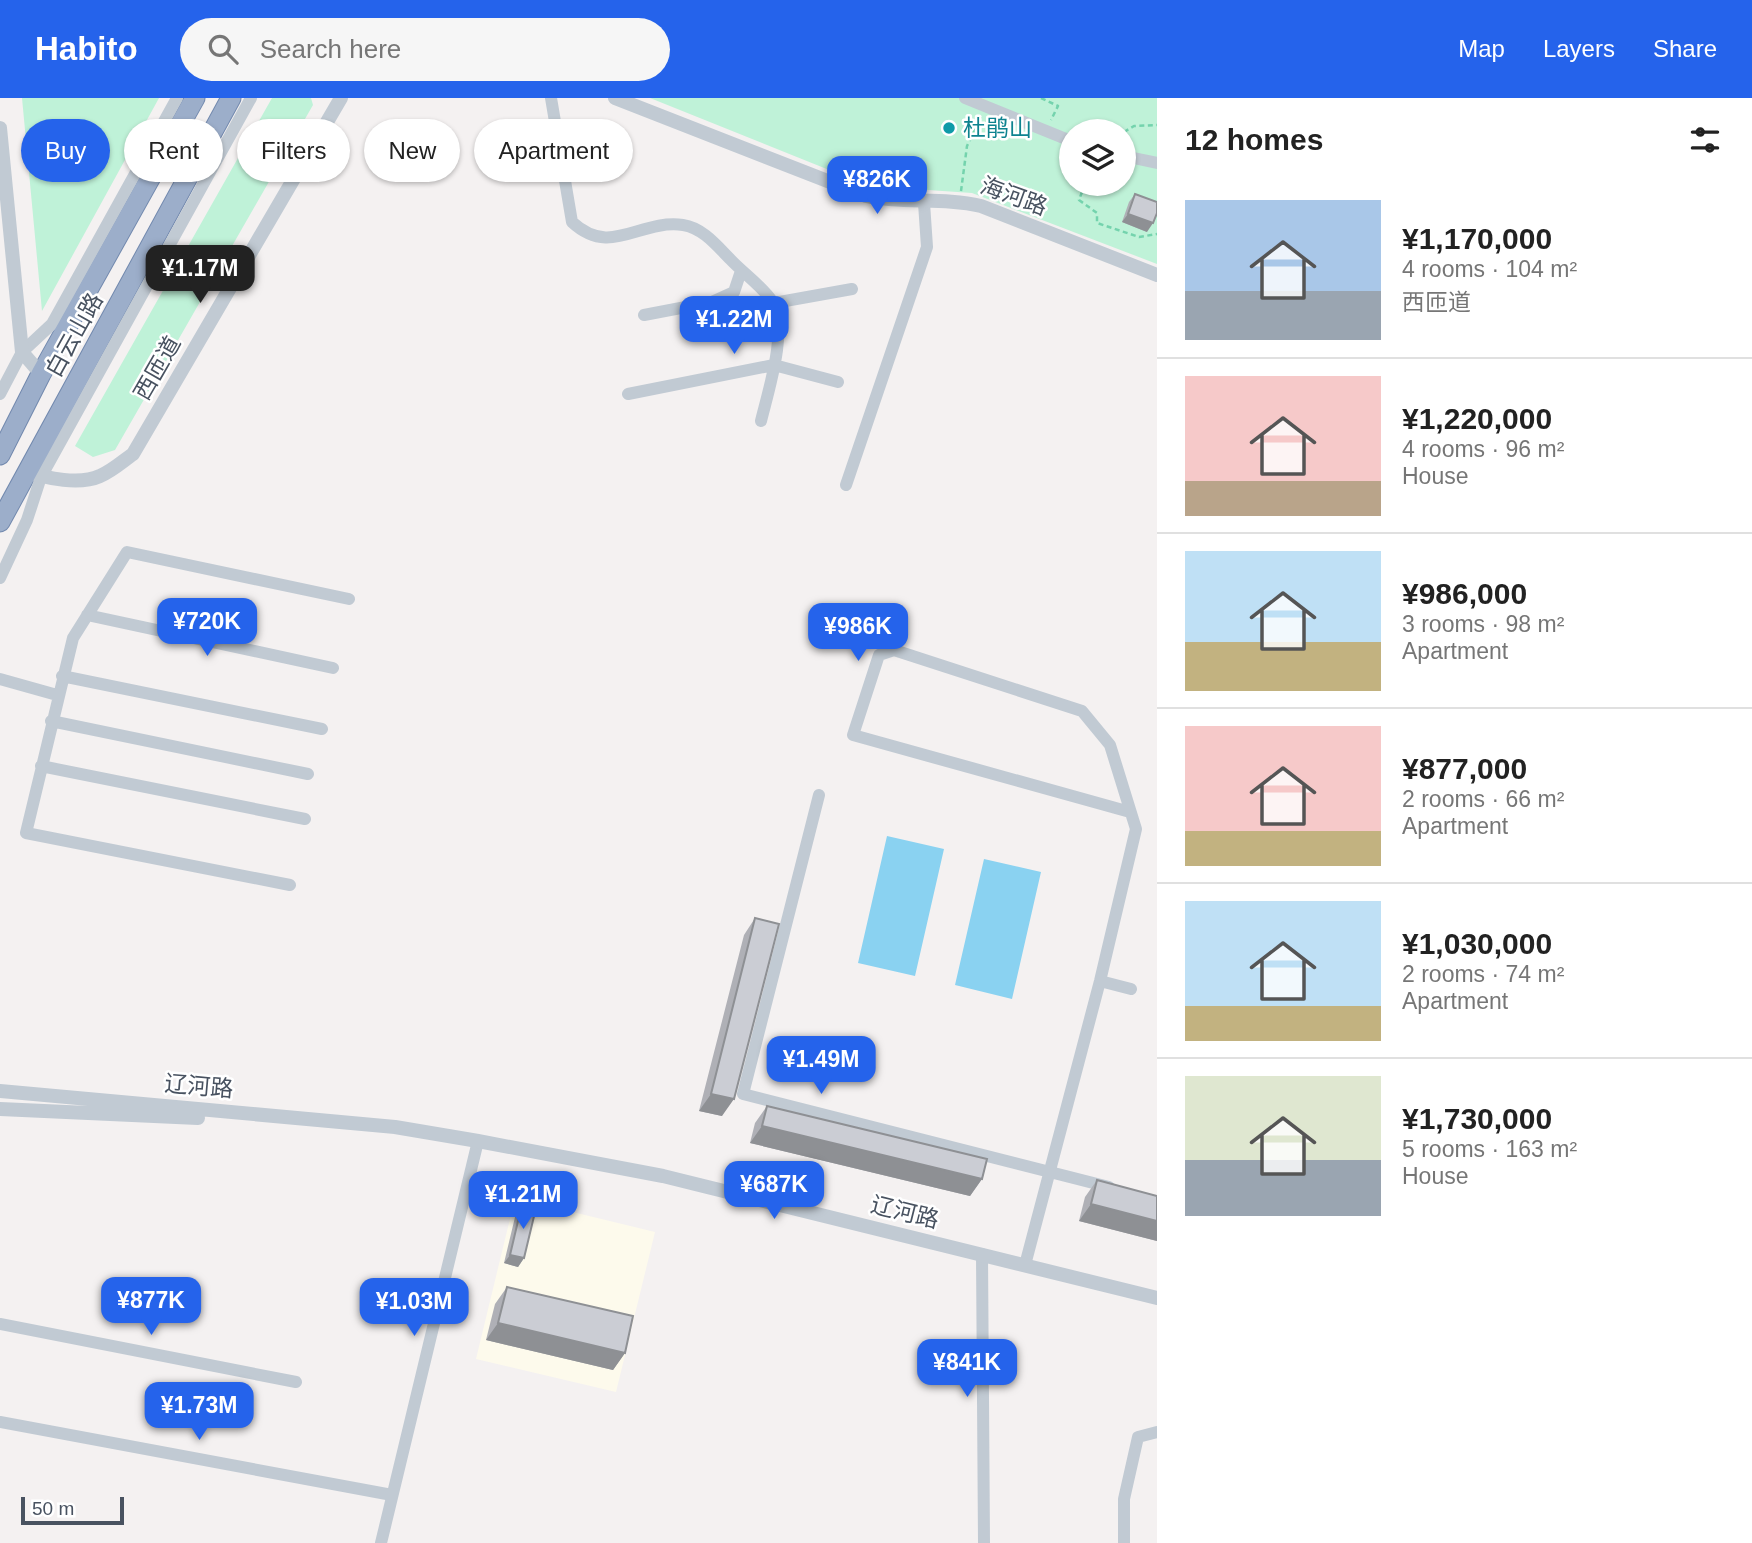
<!DOCTYPE html>
<html lang="en">
<head>
<meta charset="utf-8">
<style>
	body { margin:0; font-family:Helvetica,"Noto Sans SC",sans-serif; background:#f6f6f6; color:#222; height:100vh; display:flex; flex-direction:column; font-size:26px; white-space:nowrap }
	* { box-sizing:border-box; margin:0 }
	p { font-size:23px; color:#767676 }
	.icon { flex:none; width:38px; height:38px; fill:none; stroke:currentColor; stroke-width:2; stroke-linecap:round; stroke-linejoin:round }
	.map { position:relative; flex:1; overflow:hidden }
	.panel { display:flex; flex-direction:column; background:#fff; width:595px }
	.panel>* { flex:none }
	.banner { position:absolute; left:21px; top:21px; width:665px; height:63px; display:flex; gap:14px }
	.buttons { position:absolute; left:1059px; top:21px; display:grid; gap:14px }
	.buttons a { display:grid; place-items:center; width:77px; height:77px; border-radius:50%; background:#fff; box-shadow:0 2px 5px #0004; font-size:35px }
	.scale { position:absolute; left:21px; bottom:18px; width:103px; box-sizing:border-box; padding-left:7px; border:4px solid #485260; border-top:0; font-size:19px; line-height:24px; white-space:nowrap; color:#485260; -webkit-text-stroke:5px #fff; paint-order:stroke }
	.price { position:absolute; translate:-50% -60px; padding:0 16px; border-radius:14px; background:#2563eb; color:#fff; font-size:23px; line-height:46px; filter:drop-shadow(0 2px 4px #0008) }
	.price::after { content:''; position:absolute; left:50%; top:42px; width:21px; height:16px; margin-left:-10px; background:inherit; clip-path:polygon(0 0,100% 0,50% 100%) }
	.price.selected { background:#222; color:#fff }
	ul { padding:0; list-style:none }
	li { display:flex; align-items:center; gap:21px; height:175px; padding:0 28px }
	li+li { border-top:2px solid #e0e0e0 }
	li span { display:grid; place-items:center; flex:none; width:196px; height:140px; border-radius:0px; color:#555 }
	li>.icon { margin-inline-start:auto }
	span .icon { width:84px; height:84px; fill:#fffc; stroke-width:1 }
	li b { font-size:30px }
	h2 { display:flex; justify-content:space-between; align-items:center; height:84px; padding:0 28px; font-size:30px }
	.pill { padding:0 24px; border-radius:32px; background:#fff; box-shadow:0 2px 5px #0004; font-size:24px; line-height:63px }
	.pill.selected { background:#2563eb; color:#fff }
	header { display:flex; align-items:center; gap:42px; box-sizing:border-box; height:98px; padding:0 35px; background:#2563eb; color:#fff }
	header strong { font-size:33px }
	nav { display:flex; gap:38px; margin-inline-start:auto; font-size:24px }
	.search { width:490px; height:63px; background:#f6f6f6; display:flex; align-items:center; gap:18px; box-sizing:border-box; padding:0 24px; border-radius:38px; color:#767676; font-size:26px }
	main { display:flex; flex:1; min-height:0 }
	.map>svg:first-child { display:block }
</style>
</head>
<body>
<header>
<strong>Habito</strong>
<div class="search"><svg class="icon" aria-label="search" viewBox="0 0 24 24"><circle cx="10" cy="10" r="6"/><path d="M15 15l6 6"/></svg>Search here</div>
<nav><a>Map</a><a>Layers</a><a>Share</a></nav>
</header>
<main>
<div class="map">
<svg width="1157" height="1445" viewBox="0 0 1157 1445">
	<rect width="100%" height="100%" fill="#f4f1f1"/>
	<path fill="#fdfaec" d="M515 1100 655 1134 616 1294 476 1261Z"/>
	<path fill="#bff2d8" fill-rule="evenodd" d="M22 0H159L42 213Z
		M272 0H311L313 7 115 352 93 359 75 348Z
		M650 0H1157V166L972 95 869 88ZM1071 33H1124V86H1071Z"/>
	<path fill="#8ad2f1" d="M887 738 944 751 915 878 858 865Z
		M984 761 1041 774 1012 901 955 887Z"/>
	<g fill="none" stroke-linecap="round" stroke-linejoin="round">
		<g stroke="#7289ae" stroke-width="21">
			<path id="trunk" d="M0 357 41 276 195 0
				M0 424 231 0"/>
		</g>
		<path stroke="#74d3ad" stroke-width="2.5" stroke-dasharray="5 3.5" stroke-linecap="butt" d="M1041 0 1058 8 1051 22
			M1124 34 1134 28 1157 27
			M1085 86 1079 102 1097 115V125L1139 139 1157 136
			M961 93 967 48 981 19"/>
		<path stroke="#c1cad3" stroke-width="12" d="M551 0 572 124C611 160 639 121 683 127 703 130 717 148 730 161 743 175 761 187 772 203 789 229 768 294 761 323
			M965 0 1071 43
			M1124 58 1157 65
			M774 205 852 191
			M644 217 712 204 734 194 741 173
			M0 296 22 254 52 226 177 0
			M628 296 774 267 838 284
			M846 387 927 149 924 105
			M0 480 27 422 41 379 251 0
			M87 517 333 570
			M62 578 322 631
			M0 581 57 597
			M51 623 308 676
			M41 668 305 721
			M819 697 743 996 1109 1089
			M290 787 26 735 73 540 127 454 349 501
			M1100 883 1131 891
			M982 1156 984 1445
			M1025 1167 1100 883 1136 731 1110 647 1082 613 894 552 879 557 853 637 1130 714
			M0 1226 296 1284
			M0 1324 392 1397
			M381 1445 478 1043
			M1124 1445V1401L1138 1339 1157 1334"/>
		<path stroke="#c1cad3" stroke-width="14" d="M615 0 866 98C904 106 943 99 981 108L1157 177
			M0 30 22 254 41 276
			M27 373C47 381 80 387 100 378 112 373 123 363 133 356L341 0
			M0 993 395 1029 478 1043 663 1078 1157 1200
			M0 1011 198 1020"/>
		<use href="#trunk" stroke="#9caeca" stroke-width="19"/>
	</g>
	<path fill="#afb0b6" d="M1135 96 1147 134 1122 124 1129 104Z
		M755 820 722 1018 699 1013 744 837Z
		M767 1008 982 1081 970 1098 750 1045 755 1025Z
		M1097 1082 1157 1098V1143L1079 1123 1085 1099Z
		M522 1106 524 1160 518 1169 504 1165 516 1115Z
		M507 1189 625 1255 613 1272 486 1242 495 1206Z"/>
	<path fill="#8e9094" d="M1128 116 1153 125 1147 134 1122 124Z
		M711 996 734 1001 722 1018 699 1013Z
		M762 1028 982 1081 970 1098 750 1045Z
		M1091 1106 1157 1123V1143L1079 1123Z
		M510 1157 524 1160 518 1169 504 1165Z
		M498 1225 625 1255 613 1272 486 1242Z"/>
	<path fill="#cbcdd4" stroke="#8e9094" stroke-width="2" d="M1135 96 1157 104V115L1153 125 1128 116Z
		M755 820 779 826 734 1001 711 996Z
		M767 1008 987 1061 982 1081 762 1028Z
		M1097 1082 1157 1098V1123L1091 1106Z
		M522 1106 536 1110 524 1160 510 1157Z
		M507 1189 633 1218 625 1255 498 1225Z"/>
	<circle fill="#0f9aa8" stroke="#fff" stroke-width="2.5" cx="949" cy="30" r="7"/>
	<g text-anchor="middle" dominant-baseline="central" stroke-width="5" stroke-linejoin="round" paint-order="stroke">
		<g font-size="23" fill="#0d838f" stroke="#fff" text-anchor="start">
			<text x="963" y="30">杜鹃山</text>
		</g>
		<g font-size="23" fill="#485260" stroke="#fff">
			<text transform="translate(1014 98) rotate(20)">海河路</text>
			<text transform="translate(74 237) rotate(-61)">白云山路</text>
			<text transform="translate(157 270) rotate(-60)">西匝道</text>
			<text transform="translate(199 988) rotate(5)">辽河路</text>
			<text transform="translate(905 1114) rotate(14)">辽河路</text>
		</g>
	</g>
</svg>
<div class="buttons">
<a><svg class="icon" aria-label="layers" viewBox="0 0 24 24"><path d="M12 4l9 5-9 5-9-5zM3 14l9 5 9-5"/></svg></a>
</div>
<div class="scale">50 m</div>
<b class="price" style="left:877px;top:118px">¥826K</b>
<b class="price selected" style="left:200px;top:207px">¥1.17M</b>
<b class="price" style="left:734px;top:258px">¥1.22M</b>
<b class="price" style="left:207px;top:560px">¥720K</b>
<b class="price" style="left:858px;top:565px">¥986K</b>
<b class="price" style="left:821px;top:998px">¥1.49M</b>
<b class="price" style="left:774px;top:1123px">¥687K</b>
<b class="price" style="left:523px;top:1133px">¥1.21M</b>
<b class="price" style="left:151px;top:1239px">¥877K</b>
<b class="price" style="left:414px;top:1240px">¥1.03M</b>
<b class="price" style="left:967px;top:1301px">¥841K</b>
<b class="price" style="left:199px;top:1344px">¥1.73M</b>
<div class="banner">
<a class="pill selected">Buy</a>
<a class="pill">Rent</a>
<a class="pill">Filters</a>
<a class="pill">New</a>
<a class="pill">Apartment</a>
</div>
</div>
<section class="panel">
<h2>12 homes<svg class="icon" aria-label="filters" viewBox="0 0 24 24"><path d="M4 7h16M4 17h16"/><circle cx="9" cy="7" r="2"/><circle cx="15" cy="17" r="2"/></svg></h2>
<ul>
<li><span style="background:linear-gradient(#a9c7e8 65%,#9aa5b1 0)"><svg class="icon" aria-label="home" viewBox="0 0 24 24"><path d="M3 11l9-7 9 7M6 9v11h12V9"/></svg></span><div><b>¥1,170,000</b><p>4 rooms · 104 m²</p><p>西匝道</p></div></li>
<li><span style="background:linear-gradient(#f6c9c9 75%,#b9a48a 0)"><svg class="icon" aria-label="home" viewBox="0 0 24 24"><path d="M3 11l9-7 9 7M6 9v11h12V9"/></svg></span><div><b>¥1,220,000</b><p>4 rooms · 96 m²</p><p>House</p></div></li>
<li><span style="background:linear-gradient(#bfe0f5 65%,#c2b280 0)"><svg class="icon" aria-label="home" viewBox="0 0 24 24"><path d="M3 11l9-7 9 7M6 9v11h12V9"/></svg></span><div><b>¥986,000</b><p>3 rooms · 98 m²</p><p>Apartment</p></div></li>
<li><span style="background:linear-gradient(#f6c9c9 75%,#c2b280 0)"><svg class="icon" aria-label="home" viewBox="0 0 24 24"><path d="M3 11l9-7 9 7M6 9v11h12V9"/></svg></span><div><b>¥877,000</b><p>2 rooms · 66 m²</p><p>Apartment</p></div></li>
<li><span style="background:linear-gradient(#bfe0f5 75%,#c2b280 0)"><svg class="icon" aria-label="home" viewBox="0 0 24 24"><path d="M3 11l9-7 9 7M6 9v11h12V9"/></svg></span><div><b>¥1,030,000</b><p>2 rooms · 74 m²</p><p>Apartment</p></div></li>
<li><span style="background:linear-gradient(#dfe7d0 60%,#9aa5b1 0)"><svg class="icon" aria-label="home" viewBox="0 0 24 24"><path d="M3 11l9-7 9 7M6 9v11h12V9"/></svg></span><div><b>¥1,730,000</b><p>5 rooms · 163 m²</p><p>House</p></div></li>
</ul>
</section>
</main>
</body>
</html>
